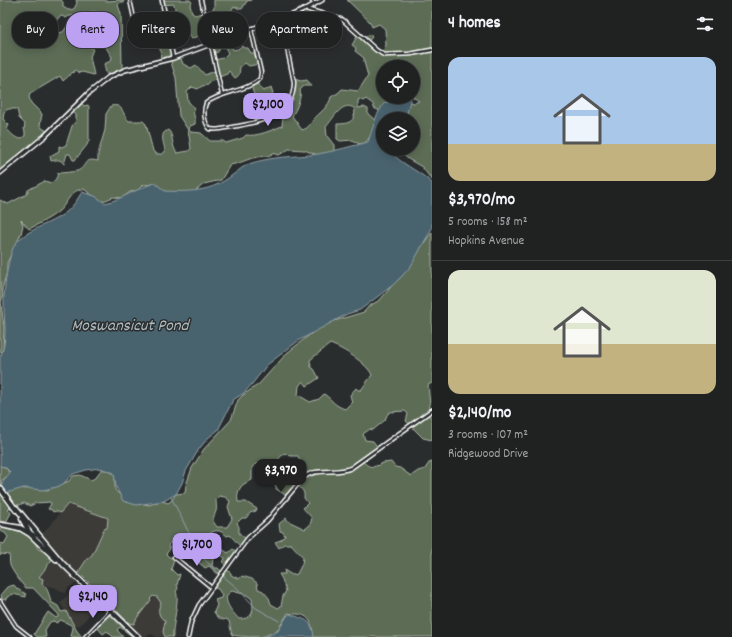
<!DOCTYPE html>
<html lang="en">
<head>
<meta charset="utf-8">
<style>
	body { margin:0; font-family:Dekko,sans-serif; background:#282a2a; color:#f1f3f6; height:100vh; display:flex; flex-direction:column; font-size:15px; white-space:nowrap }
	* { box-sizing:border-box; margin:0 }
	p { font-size:13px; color:#a2a4a5 }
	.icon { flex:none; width:22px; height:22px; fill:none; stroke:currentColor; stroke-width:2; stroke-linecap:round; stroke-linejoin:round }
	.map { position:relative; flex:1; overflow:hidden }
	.details { display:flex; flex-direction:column; background:#202222; width:300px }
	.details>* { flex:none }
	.banner { position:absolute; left:12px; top:12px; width:360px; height:36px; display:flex; gap:8px }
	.buttons { position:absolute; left:376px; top:60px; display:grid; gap:8px }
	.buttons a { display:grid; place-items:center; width:44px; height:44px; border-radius:50%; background:#202222; box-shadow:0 2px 10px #0003,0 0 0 1px #3d3f40; font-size:20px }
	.price { position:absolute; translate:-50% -34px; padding:0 9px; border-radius:8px; background:#bca0f2; color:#111; font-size:13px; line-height:26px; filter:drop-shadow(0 1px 2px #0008) }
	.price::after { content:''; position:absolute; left:50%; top:24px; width:12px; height:9px; margin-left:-6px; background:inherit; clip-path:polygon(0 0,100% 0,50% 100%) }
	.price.active { background:#222; color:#fff }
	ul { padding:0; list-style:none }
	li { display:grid; align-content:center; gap:8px; height:212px; padding:0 16px }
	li+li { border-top:1px solid #3d3f40 }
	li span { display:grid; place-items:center; height:124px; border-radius:12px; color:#555 }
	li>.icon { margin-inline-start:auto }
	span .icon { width:72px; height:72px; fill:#fffc; stroke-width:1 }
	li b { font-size:17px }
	h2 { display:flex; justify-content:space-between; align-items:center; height:48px; padding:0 16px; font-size:17px }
	.pill { padding:0 14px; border-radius:16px; background:#202222; box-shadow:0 2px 10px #0003,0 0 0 1px #3d3f40; font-size:14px; line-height:36px }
	.pill.active { background:#bca0f2; color:#111 }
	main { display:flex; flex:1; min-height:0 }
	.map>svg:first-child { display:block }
</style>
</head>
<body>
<main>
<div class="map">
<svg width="432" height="637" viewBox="0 0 432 637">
	<rect width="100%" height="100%" fill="#2a2d2e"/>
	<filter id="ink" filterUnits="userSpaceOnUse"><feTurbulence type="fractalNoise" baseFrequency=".025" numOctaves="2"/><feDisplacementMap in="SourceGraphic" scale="8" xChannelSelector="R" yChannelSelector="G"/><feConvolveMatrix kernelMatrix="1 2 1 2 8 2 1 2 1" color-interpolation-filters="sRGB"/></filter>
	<g filter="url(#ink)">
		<path fill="#3c3b38" d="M68 504 109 519 107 528 104 529 92 555 87 559 77 574 40 537Z
			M53 558 78 582 68 588 65 593 54 587 45 586 42 584 39 577Z
			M79 583 100 604 80 625 75 626 60 603Z
			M152 596 157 597 161 603 158 610 159 615 166 621 163 632 165 637H156L152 634 148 635 147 637H136L125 626 129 623 134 624Z"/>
		<path fill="#5c6c55" stroke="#aeb6aa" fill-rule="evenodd" d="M0 0H61L63 2V7L68 10 74 9 77 3 76 0H104L106 1 123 0 124 2H120L118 5 121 14 122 67 124 71 109 77 106 73 104 64 111 61 112 57C110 53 107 51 106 46 104 35 109 8 90 12L88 17V33L93 49 90 57 94 75 82 72 79 73 75 70 74 73 73 72 63 81 60 76 30 94 29 97 31 103 42 114 40 125 42 128 49 132 0 172ZM62 16 66 18 69 16H73L77 20 74 25H68L63 32 51 34V27L59 17ZM8 109H17L19 118 25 124 24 129 25 132V136L20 139C15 138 10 133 7 129L9 125 3 119 4 112Z
			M161 0H190L192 2 190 5 192 13 195 15 213 10 214 8V0H252L247 1 242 9 234 7 229 13 228 19 225 20 221 16 216 17 212 22 205 23 207 33 191 39 187 33 188 22 184 18 177 19 174 4 162 5Z
			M347 0H432V180L422 167 408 159 397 149H413V119H406L409 102 415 103 419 101 413 97V89L416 82 413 67H383V97H401L388 108 380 111 374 108 373 104 366 99 363 101 359 99 358 101V108L364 107 368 109V114L375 120 372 134 365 143 359 144 353 140 340 141 337 139V124C349 124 355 122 355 109 343 99 333 119 326 127L327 136 334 145V151L320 156 304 150 289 149 279 155 273 153C269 157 263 156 258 157 248 158 240 164 230 165L221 180 204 184 193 193 177 195 161 190 156 184 143 185 138 190 130 192 122 198 113 197 101 202 84 189C70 189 68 203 59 211 51 218 40 223 31 228L29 229 21 220 23 225 21 234 7 263V272L2 289 3 295 1 302 4 328 3 350 0 353V200L8 204 27 194 28 190 45 181 51 183C55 181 57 178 58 173 63 173 71 172 77 171 87 168 82 157 98 161V154L105 130 106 114 111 106C124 103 122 115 129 121H143L146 124 153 151 156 154H162L165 152C165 144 158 134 168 130 174 135 171 146 177 153L189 151 191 148 188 130 179 116 176 78 170 59 161 61 160 47 158 42 155 38H149L150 27 145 24 154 20 157 22 165 20 173 58 180 56 183 64 191 68 196 65 205 75 217 70 215 60 223 58 228 53 225 47 220 48 218 52 213 53 210 44 228 38 233 50 238 49 242 46 244 48H248L251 53H257L259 64 249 66 245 63 240 67C239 72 241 75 235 78L229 71 227 74 219 77 218 79 209 82 208 85 202 86 198 89 192 87 187 92 188 101 194 108C192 113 196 118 195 124L190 126 189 130 191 132 201 133 210 141H223L226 143 243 138 246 135C257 137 272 130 282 126L283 116 280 113C288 102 296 93 294 79L301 81 307 80 311 86H304L300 90C302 97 296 110 292 116L302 130C309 128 310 124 313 120 320 112 329 107 331 97L338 93 342 89 358 91 368 76 364 62V58L355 51 356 48 352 45 358 35 363 39 370 34 372 37 367 43 381 55 386 45 385 29 379 24 372 27 370 22Z
			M256 82 264 91 271 87 273 93 271 97 272 102 267 106V120L260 122C256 112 247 110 249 99L254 95 251 85Z
			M80 102 84 106 88 105 89 107V140L87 145 75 160H73L70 154H67L64 164C60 158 56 160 51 161L50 156 59 151V146L62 147 66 145 72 126 76 121V115L72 110Z
			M432 232V383L428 385 430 405 428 411 432 421V440L423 438 406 421 408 414 405 411 390 412 387 415 385 420 373 430 370 429 363 434 365 440 373 441 378 448 362 460C368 468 373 468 381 464 383 462 387 463 391 462L395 467 400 468 411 476 418 471 425 469 429 463 432 462V637H313C312 626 312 616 298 614 295 614 292 614 288 613L277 631C272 631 270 634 265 636 256 637 241 637 232 635L229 621 226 619 223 620 217 617 214 612 217 605 215 600 221 598 222 595 218 589 213 587 220 576 209 566 205 568C201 564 196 561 192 558L191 553 181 547 184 543 178 536 168 545 170 549 166 554 169 557 175 558 171 569 177 575 180 574 177 585 178 588 176 592C180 598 172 626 173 637H165L163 632 165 621C158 616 157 610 161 603L157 597 153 596 150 599 151 600 137 618 134 624 129 623 80 574H77L87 559 92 555 104 529 107 528 108 518 68 504 60 513 56 511 53 512 52 510 48 509 51 504 50 502 36 503 30 506 24 503 14 507 12 506 8 509 11 513 6 522 0 521V465L6 468 10 474 1 481 2 488 7 492 17 488 28 489 31 487 47 490 69 481 73 476 80 475 91 480 95 478 101 470C107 469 111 472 115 475V490L124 499 149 505 162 501 168 503 171 501 176 494 185 493 186 485 192 468 204 449 231 420 238 400 243 395 259 384 287 353 317 329 334 321 364 312 369 306 380 300 400 276ZM330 344C342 348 367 363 372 375L361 390H358L356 388 350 395 352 402 345 409C333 405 334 401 324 394L319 399 310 402 298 395 299 386 302 382H304L307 386 319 378 314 369 311 367 310 360ZM284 453 291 456H298L301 464 299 471C291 474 280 481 274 471L276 462ZM259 463C267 467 270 474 271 482L276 486V489L287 496 297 485C302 489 305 492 304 498L308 503 303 508 312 518 310 525 305 529 288 521 286 518 279 524 280 531 283 532 285 536 281 540 275 542 279 548 284 544H291L303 557 302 564 297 574 292 575 284 570 285 574H279L282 579 286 591 283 596 281 606 278 608 271 604 269 598 263 591 258 589 257 583 252 579 242 576 239 579 231 575V573L226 569 223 573 218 568H215L212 566 213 559 219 554 225 558 223 563 227 567 237 552 233 549 228 553 222 549 219 543 216 547 211 548 205 539C208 534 215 528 222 532 224 533 225 535 227 536L230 535 241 547 246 539 239 533V527L237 523 242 518H246L250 513 256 511 257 509 246 502H238C236 490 241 484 252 480V468L254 465ZM219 496 225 497 230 501 228 507 232 519 227 527H217C210 518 214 519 216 511 217 509 216 503 216 500ZM232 591 247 595 252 599C254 612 253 619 239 619 232 612 219 597 232 591Z
			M1 527C16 529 32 533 38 549L49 554 53 558 39 577 43 579 42 584C48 588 49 595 51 602L58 606 61 612 66 611 77 631 82 637H72L71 636 73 628 71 625 61 620 56 623 54 621 50 622 45 630 46 637H37L34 634 48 612 56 618 58 617 59 615 33 588H26C23 586 10 568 10 565 9 561 10 559 9 555L1 554 0 556V543L4 544 8 537 5 533 0 531Z
			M14 585 17 589 26 594V597L13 594 6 598V600L2 599 1 594 7 587Z
			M110 615 133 637 120 627 117 630 123 637H113L107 631 103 634 96 626Z"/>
		<path fill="#49636e" stroke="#92a1a8" d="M398 97H411L407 113 401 119H383V149H389C396 162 420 171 432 183V228L411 266 403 275 393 285 360 310 347 314 298 341 267 365 252 384 244 393 233 400 218 430 208 438 199 449 186 471 182 483 176 494 164 501 136 505 123 501 116 487 114 473 100 468 86 470 73 474 63 484 57 487 43 490 24 488 6 493 2 486C2 479 8 478 10 472L5 467 0 466V357C8 342 4 321 4 306 3 291 8 258 14 246 22 231 51 224 65 213 72 208 77 200 82 192L95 196 105 203C123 199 137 188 155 183L165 191C187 192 208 192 227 179 235 174 242 166 252 163 275 156 295 157 318 154 335 151 352 146 368 142L377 115 384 103 396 100Z
			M290 614C304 620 312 618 314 637H265L278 631 287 616Z"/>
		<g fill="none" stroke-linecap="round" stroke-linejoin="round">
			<path stroke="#92a1a8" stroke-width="1" d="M0 282H1
				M171 497 197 549 205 560 220 574
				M223 576 236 587 256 608 279 621"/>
			<g stroke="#fff" stroke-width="5">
				<path id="street" d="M130 0 137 32
					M201 0 222 95
					M311 0 315 4
					M251 29 261 72 260 79C245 92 222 91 206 103 203 111 204 123 210 129 219 131 229 127 238 126 264 121 294 115 294 82L281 20
					M174 557 212 588
					M0 601 16 626 30 637
					M85 637 111 610"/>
			</g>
			<g stroke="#fff" stroke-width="5.5">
				<path id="secondary" d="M162 0 173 58
					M306 9 343 20 376 50 384 55 410 54 432 50
					M0 524 20 527 39 537
					M3 525 20 529 30 535
					M188 637 191 622 199 605 248 538 267 521 302 479C315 466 336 475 351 468L432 410"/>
			</g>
			<g stroke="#fff" stroke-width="6">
				<path id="primary" d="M0 173 45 136 89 93 109 77 125 70 173 58 251 29 281 20 306 9 322 0"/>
			</g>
			<g stroke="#fff" stroke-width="7">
				<path id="highway" d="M0 488 16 510
					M16 508 63 564 138 637
					M22 519 31 535 56 559"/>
			</g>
			<use href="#street" stroke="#2a2d2e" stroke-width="2"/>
			<use href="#secondary" stroke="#2a2d2e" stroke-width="2.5"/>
			<use href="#primary" stroke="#2a2d2e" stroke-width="3"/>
			<use href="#highway" stroke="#2a2d2e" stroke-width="4"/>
		</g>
	</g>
	<g text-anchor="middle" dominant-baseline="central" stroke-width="3" stroke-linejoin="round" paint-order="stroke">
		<g font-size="17" font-style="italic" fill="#adb9be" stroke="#2a2d2e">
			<text x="130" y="327">Moswansicut Pond</text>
		</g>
	</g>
</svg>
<div class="buttons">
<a><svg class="icon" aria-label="locate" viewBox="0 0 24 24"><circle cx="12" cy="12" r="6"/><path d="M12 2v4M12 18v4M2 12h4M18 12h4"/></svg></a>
<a><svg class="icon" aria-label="layers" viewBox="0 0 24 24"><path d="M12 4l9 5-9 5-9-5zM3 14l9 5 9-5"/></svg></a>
</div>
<b class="price" style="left:268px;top:127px">$2,100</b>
<b class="price active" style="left:281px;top:493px">$3,970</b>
<b class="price" style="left:197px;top:567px">$1,700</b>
<b class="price" style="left:93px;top:619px">$2,140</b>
<div class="banner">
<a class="pill">Buy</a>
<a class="pill active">Rent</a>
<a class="pill">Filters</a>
<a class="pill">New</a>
<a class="pill">Apartment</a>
</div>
</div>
<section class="details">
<h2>4 homes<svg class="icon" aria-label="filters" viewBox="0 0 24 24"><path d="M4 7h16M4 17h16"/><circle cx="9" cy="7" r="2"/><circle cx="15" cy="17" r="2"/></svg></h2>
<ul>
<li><span style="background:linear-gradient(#a9c7e8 70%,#c2b280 0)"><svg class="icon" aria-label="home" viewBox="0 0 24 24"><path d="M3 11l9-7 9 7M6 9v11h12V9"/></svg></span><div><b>$3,970/mo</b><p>5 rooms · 158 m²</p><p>Hopkins Avenue</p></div></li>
<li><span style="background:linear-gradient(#dfe7d0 60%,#c2b280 0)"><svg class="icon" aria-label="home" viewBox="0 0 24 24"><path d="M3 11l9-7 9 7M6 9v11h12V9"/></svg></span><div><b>$2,140/mo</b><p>3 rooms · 107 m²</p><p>Ridgewood Drive</p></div></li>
</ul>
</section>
</main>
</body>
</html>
